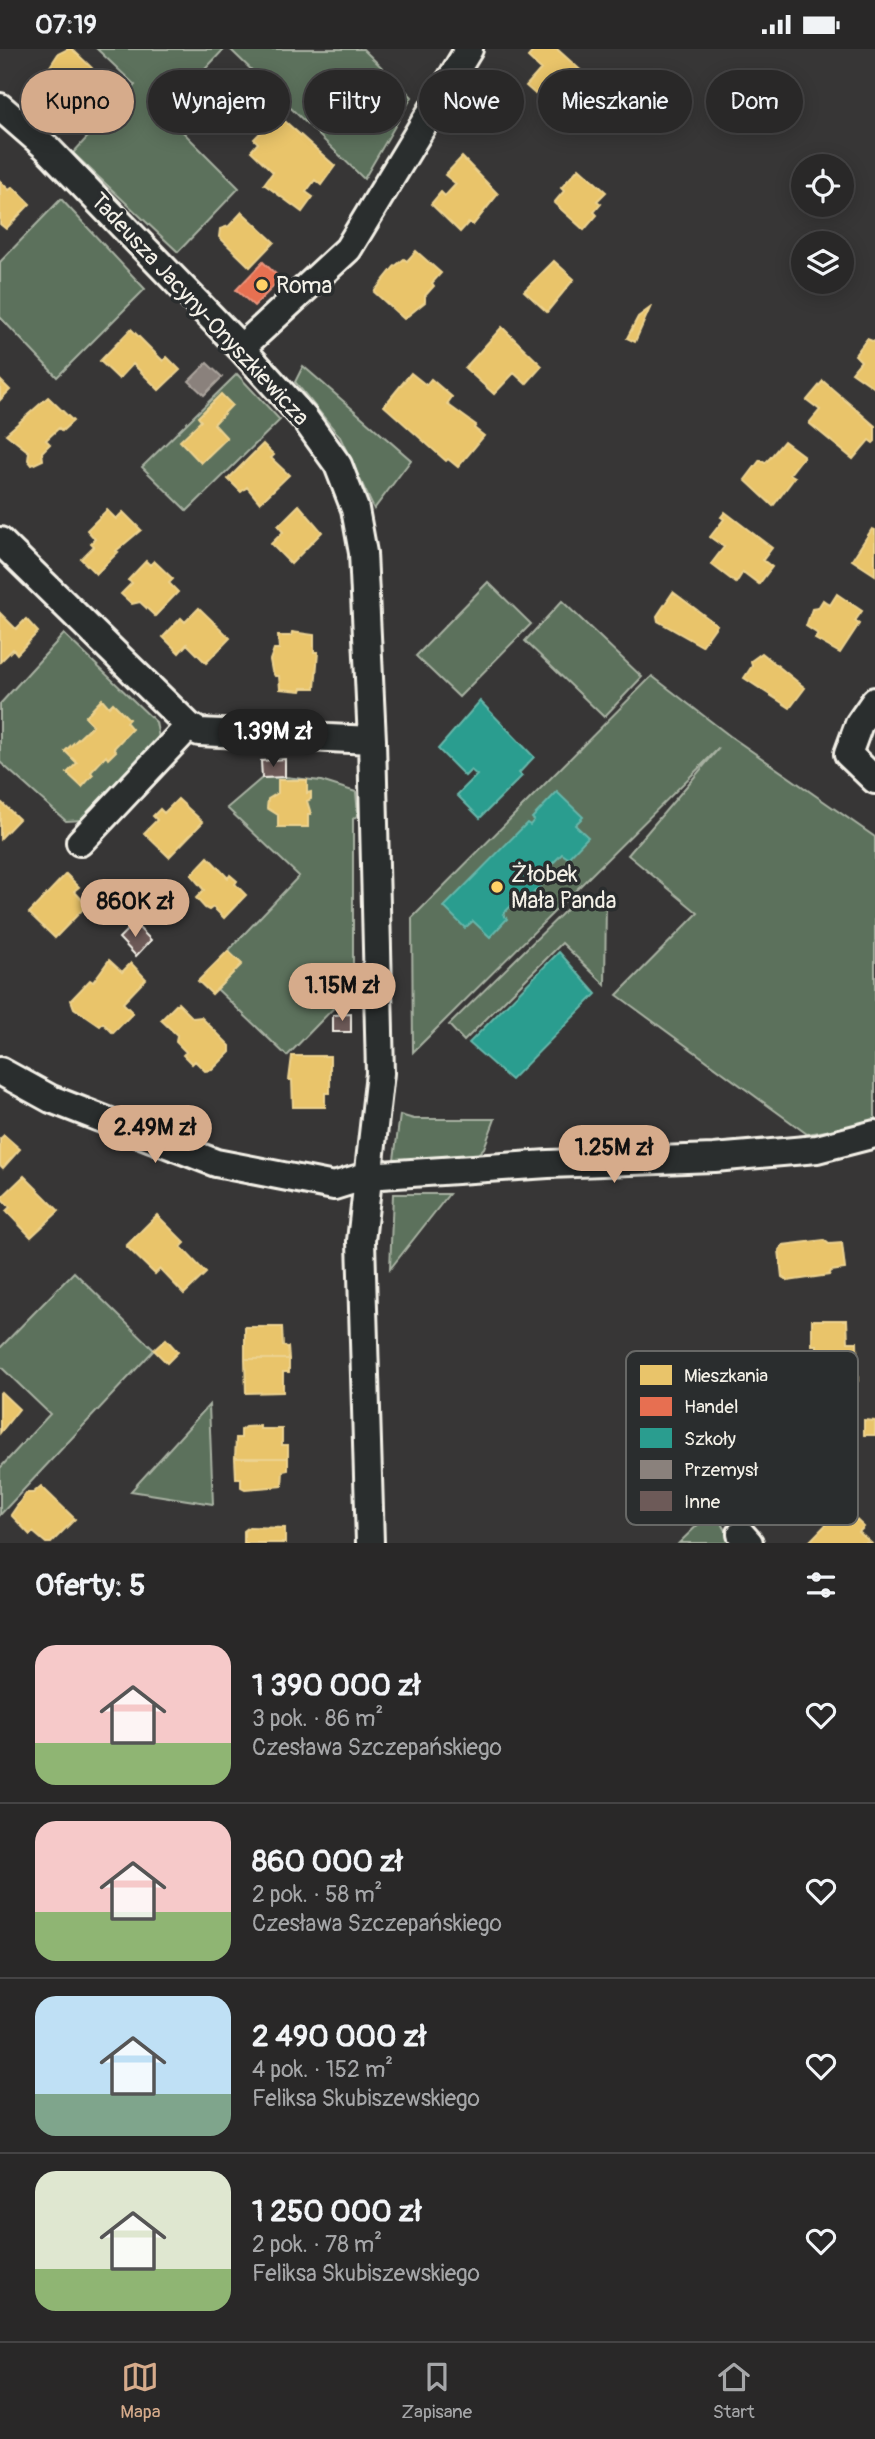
<!DOCTYPE html>
<html lang="pl">
<head>
<meta charset="utf-8">
<style>
	body { margin:0; font-family:Pangolin,sans-serif; background:#353434; color:#f1f3f6; height:100vh; display:flex; flex-direction:column; font-size:26px; white-space:nowrap }
	* { box-sizing:border-box; margin:0 }
	p { font-size:23px; color:#a5a6a8 }
	.icon { flex:none; width:38px; height:38px; fill:none; stroke:currentColor; stroke-width:2; stroke-linecap:round; stroke-linejoin:round }
	.map { position:relative; height:1494px; overflow:hidden }
	.details { display:flex; flex-direction:column; background:#292828; flex:1 }
	.details>* { flex:none }
	.top-card { position:absolute; left:21px; top:21px; width:833px; height:63px; display:flex; gap:14px }
	.fabs { position:absolute; left:791px; top:105px; display:grid; gap:14px }
	.fabs a { display:grid; place-items:center; width:63px; height:63px; border-radius:50%; background:#292828; box-shadow:0 4px 18px #0003,0 0 0 2px #454445; font-size:35px }
	.price { position:absolute; translate:-50% -60px; padding:0 16px; border-radius:24px; background:#d6ab8b; color:#111; font-size:23px; line-height:46px; filter:drop-shadow(0 2px 4px #0008) }
	.price::after { content:''; position:absolute; left:50%; top:42px; width:21px; height:16px; margin-left:-10px; background:inherit; clip-path:polygon(0 0,100% 0,50% 100%) }
	.price.selected { background:#222; color:#fff }
	ul { padding:0; list-style:none }
	li { display:flex; align-items:center; gap:21px; height:175px; padding:0 35px }
	li+li { border-top:2px solid #454445 }
	li span { display:grid; place-items:center; flex:none; width:196px; height:140px; border-radius:21px; color:#555 }
	li>.icon { margin-inline-start:auto }
	span .icon { width:84px; height:84px; fill:#fffc; stroke-width:1 }
	li b { font-size:30px }
	h2 { display:flex; justify-content:space-between; align-items:center; height:84px; padding:0 35px; font-size:30px }
	.chip { padding:0 24px; border-radius:32px; background:#292828; box-shadow:0 4px 18px #0003,0 0 0 2px #454445; font-size:24px; line-height:63px }
	.chip.selected { background:#d6ab8b; color:#111 }
	.status { display:flex; justify-content:space-between; align-items:center; height:49px; padding:0 35px; background:#292828; direction:ltr }
	.status svg { height:19px; fill:currentColor }
	.menu { display:flex; justify-content:space-around; align-items:center; height:98px; border-top:2px solid #454445; background:#292828; font-size:19px; color:#a5a6a8 }
	.menu a { display:grid; justify-items:center; gap:4px }
	.menu .selected { color:#d6ab8b }
	.map>svg:first-child { display:block }
</style>
</head>
<body>
<div class="status"><b>07:19</b><svg viewBox="0 0 49 12"><path d="M0 12V9h3v3zM5 12V6h3v6zM10 12V3h3v9zM15 12V0h3v12zM26 1h20v11H26zM47 4h2v5h-2z"/></svg></div>
<div class="map">
<svg width="875" height="1494" viewBox="0 0 875 1494">
	<rect width="100%" height="100%" fill="#373636"/>
	<filter id="ink" filterUnits="userSpaceOnUse"><feTurbulence type="fractalNoise" baseFrequency=".0143" numOctaves="2"/><feDisplacementMap in="SourceGraphic" scale="14" xChannelSelector="R" yChannelSelector="G"/><feConvolveMatrix kernelMatrix="1 2 1 2 8 2 1 2 1" color-interpolation-filters="sRGB"/></filter>
	<g filter="url(#ink)">
		<path fill="#5c715c" stroke="#a8b1a2" stroke-width="2" d="M97 0H224L164 64 239 139 178 203 73 104 135 36Z
			M230 0H363L412 48 364 130Z
			M61 150 145 240 57 328 0 268V213Z
			M303 317 411 411 374 460 340 388 295 333Z
			M237 325 280 371 187 462 142 418Z
			M488 533 531 575 459 648 416 607Z
			M562 552 642 628 604 668 525 592Z
			M64 585 156 673 159 689 83 771 66 772 0 713V655Z
			M652 627 730 687 875 788V1073L871 1075 807 1085 617 946 698 864 628 806 719 699 413 1003 412 869Z
			M285 728 321 732 356 743 358 766 353 770V939L287 1007 217 940 241 915 228 902 299 827 227 759 262 729Z
			M582 845 606 852 605 936 562 894 464 992 449 976Z
			M400 1066 414 1070H495L484 1099 472 1111 394 1110Z
			M393 1145H449L390 1220Z
			M74 1223 154 1301 0 1466V1419L50 1365 0 1317V1299Z
			M209 1356 213 1455 131 1442Z
			M714 1460 733 1494H679Z"/>
		<path fill="#e9c46a" stroke="#ecd290" stroke-width="2" d="M68 0H72L92 19 88 23 108 42 90 60 71 41 67 46 45 25 58 5Z
			M535 0H557L605 43 581 70 567 57 559 66 526 37 541 20 528 8Z
			M278 66 335 117 321 136 315 131 306 143 313 148 302 163 264 135 273 123 251 102 258 94 254 90Z
			M462 108 498 145 473 176 469 173 460 183 431 155 441 143 445 147 456 135 445 126Z
			M579 119 606 143 597 152 601 155 594 163 597 166 584 181 554 154 564 142 561 139Z
			M0 132 9 141 13 138 30 155 6 180 0 175Z
			M242 163 274 193 250 218 219 188 220 180 229 177Z
			M416 202 441 224 432 234 434 237 425 247V253L404 270 374 243 394 218 404 210 407 212Z
			M554 212 574 230 547 263 524 242Z
			M650 259 635 293 627 289 638 268Z
			M502 278 542 317 526 335 514 324 494 345 465 319Z
			M131 280 163 312 167 308 180 321 159 341 133 315 119 330 100 312Z
			M867 290 875 293V339L852 323 861 312 855 306Z
			M411 324 426 336 431 330 452 348 447 355 476 376 474 379 484 387 458 418 448 410 446 412 384 357Z
			M0 331 10 341 0 351Z
			M823 332 875 377V392L873 394 869 391 853 410 809 374 820 361 807 351Z
			M221 345 232 356 214 375 227 389 201 414 180 392 201 372 198 368Z
			M48 348 73 372 62 382 59 379 46 391 50 395 42 403 43 411 32 416 28 411 29 403 6 385Z
			M784 392 804 407 790 425 795 428 773 457 745 431 760 411 765 414 770 409Z
			M263 395 274 406 271 409 289 426 260 454 247 438 241 443 228 430Z
			M299 456 322 483 291 515 271 495 283 483 278 477Z
			M107 461 116 470 123 463 141 481 116 502 118 503 96 525 81 510 94 497 91 494 95 490 87 481Z
			M725 463 772 499 763 511 772 518 759 535 743 523 736 534 711 515 724 498 710 488 724 470 721 468Z
			M872 480 875 481V526L852 511Z
			M146 512 150 516 154 512 173 530 169 534 178 543 155 567 140 553 132 555 121 545 132 534 128 531Z
			M673 543 717 576 702 597 658 572 657 567Z
			M837 545 862 562 855 572 859 575 840 604 815 590 818 585 806 577 812 560 818 559 823 551 830 556Z
			M199 559 230 589 206 614 187 595 179 604 163 588 181 569 185 573Z
			M0 564 16 580 26 570 38 583 17 605 13 600 0 613Z
			M292 583 314 586V603H318L315 639H302L301 642 280 640 279 627H275L272 622 270 611 274 600H279L278 587H291Z
			M762 604 805 639 790 659 744 629 752 617 751 612Z
			M102 650 109 658 113 654 129 670 126 673 132 680 114 699 116 702 108 710 106 707 91 723 93 726 82 738 67 724 77 714 65 702 93 676 85 668Z
			M278 731H307V744L311 743V750L307 752 311 765H308V778H278V766L267 759 268 750 278 744Z
			M178 750 203 773 169 808 144 784 157 771 153 767 160 760 164 764Z
			M2 754 19 770 0 790V756Z
			M208 808 228 829 230 826 237 832 235 835 246 846 224 869 213 858 209 861 205 859 196 849 204 841 191 826Z
			M66 825 79 838 74 842 87 856 55 889 29 864Z
			M228 902 242 915 212 945 198 932Z
			M109 911 122 923 131 914 146 930 123 954 133 964 113 984 103 974 100 977 74 959 71 951 90 931 93 933Z
			M178 954 193 969 201 968 230 997V1003L212 1021 205 1022 195 1012 192 1015 183 1006 186 1003 176 993 177 986 161 971Z
			M292 1007H330V1044H325V1058H293L292 1031H289Z
			M4 1086 20 1100 3 1119 0 1116V1090Z
			M24 1127 59 1162 31 1188 6 1162 10 1158 1 1149Z
			M157 1166 185 1194 181 1198 206 1224 184 1245 160 1220 155 1225 126 1197Z
			M824 1191 829 1195 842 1194 845 1220 831 1222 829 1226 788 1232 782 1228 779 1201 783 1196Z
			M812 1271H847L848 1293H857L858 1332H842V1337H826V1332H799V1306L817 1305V1296H812Z
			M245 1278H282L283 1297 288 1298 289 1310H245Z
			M166 1290 178 1303 167 1314 154 1301Z
			M245 1310H289V1323H283V1343L246 1344Z
			M1 1343 19 1360 0 1384V1344Z
			M864 1371 875 1372V1386H864Z
			M260 1377V1380H282V1396H288V1409H235L236 1389H241V1381L245 1378Z
			M235 1409H288V1421L283 1422 282 1437 245 1440 241 1438V1429H236Z
			M41 1437 75 1470 51 1494H46L33 1483 30 1486 11 1466 26 1444H33Z
			M843 1458 864 1478 859 1483 871 1494H808Z
			M249 1478 285 1479V1494H244V1482Z"/>
		<path fill="#e76f51" stroke="#eb967e" stroke-width="2" d="M263 213 281 230 254 257 236 241Z"/>
		<path fill="#2a9d8f" stroke="#67b6aa" stroke-width="2" d="M480 652 534 708 519 724 522 727 480 769 457 746 477 726 471 721 465 727 438 700Z
			M557 743 583 768 575 776 588 788 568 809 562 805 550 817 555 822 520 858 515 853 503 865 507 870 490 888 473 872 465 879 444 858 527 774 530 776 534 771 532 769Z
			M559 903 596 945 511 1031 469 994Z"/>
		<path fill="#8a817c" stroke="#aaa39c" stroke-width="2" d="M207 314 222 328 204 346 189 332Z"/>
		<path fill="#6d5a58" stroke="#f4f1e8" stroke-width="2" d="M285 710V728L262 729 261 712Z
			M134 874 151 891 136 907 119 889Z
			M351 965V983H333V966Z"/>
		<g fill="none" stroke-linecap="round" stroke-linejoin="round">
			<g stroke="#f4f1e8" stroke-width="32">
				<path id="minor" d="M0 58 47 99 241 299 305 370 338 416 355 460 363 504 372 691 380 1024 361 1192 370 1494
					M241 299 348 200 469 0
					M0 492 189 677 199 683 372 691
					M875 652 859 675 848 705 875 731
					M80 793 189 677
					M0 1022 51 1050 216 1114 334 1137 366 1127 548 1115 714 1109 817 1100 875 1085
					M741 1485 749 1494"/>
			</g>
			<use href="#minor" stroke="#2a2d2e" stroke-width="26"/>
		</g>
	</g>
	<g fill="#ffd166" stroke="#2a2d2e" stroke-width="2.5">
		<circle cx="262" cy="236" r="7"/>
		<circle cx="497" cy="838" r="7"/>
	</g>
	<g text-anchor="middle" dominant-baseline="central" stroke-width="7" stroke-linejoin="round" paint-order="stroke">
		<g font-size="23" fill="#f4f1e8" stroke="#2a2d2e" text-anchor="start">
			<text x="276" y="236">Roma</text>
			<text x="511" y="825">Żłobek<tspan x="511" dy="26">Mała Panda</tspan></text>
		</g>
		<g font-size="23" fill="#f4f1e8" stroke="#2a2d2e">
			<text transform="translate(200 260) rotate(47)">Tadeusza Jacyny-Onyszkiewicza</text>
		</g>
	</g>
	<rect x="626" y="1302" width="232" height="174" rx="10" fill="#2a2d2e" stroke="#676866" stroke-width="2"/>
	<rect x="640" y="1316" width="32" height="20" fill="#e9c46a"/>
	<rect x="640" y="1348" width="32" height="19" fill="#e76f51"/>
	<rect x="640" y="1379" width="32" height="20" fill="#2a9d8f"/>
	<rect x="640" y="1411" width="32" height="19" fill="#8a817c"/>
	<rect x="640" y="1442" width="32" height="20" fill="#6d5a58"/>
	<g font-size="19" fill="#f4f1e8">
		<text x="684" y="1333">Mieszkania</text>
		<text x="684" y="1364">Handel</text>
		<text x="684" y="1396">Szkoły</text>
		<text x="684" y="1427">Przemysł</text>
		<text x="684" y="1459">Inne</text>
	</g>
</svg>
<div class="fabs">
<a><svg class="icon" aria-label="locate" viewBox="0 0 24 24"><circle cx="12" cy="12" r="6"/><path d="M12 2v4M12 18v4M2 12h4M18 12h4"/></svg></a>
<a><svg class="icon" aria-label="layers" viewBox="0 0 24 24"><path d="M12 4l9 5-9 5-9-5zM3 14l9 5 9-5"/></svg></a>
</div>
<b class="price selected" style="left:273px;top:720px">1.39M zł</b>
<b class="price" style="left:135px;top:890px">860K zł</b>
<b class="price" style="left:342px;top:974px">1.15M zł</b>
<b class="price" style="left:155px;top:1116px">2.49M zł</b>
<b class="price" style="left:614px;top:1136px">1.25M zł</b>
<div class="top-card">
<a class="chip selected">Kupno</a>
<a class="chip">Wynajem</a>
<a class="chip">Filtry</a>
<a class="chip">Nowe</a>
<a class="chip">Mieszkanie</a>
<a class="chip">Dom</a>
</div>
</div>
<section class="details">
<h2>Oferty: 5<svg class="icon" aria-label="filters" viewBox="0 0 24 24"><path d="M4 7h16M4 17h16"/><circle cx="9" cy="7" r="2"/><circle cx="15" cy="17" r="2"/></svg></h2>
<ul>
<li><span style="background:linear-gradient(#f6c9c9 70%,#8fb573 0)"><svg class="icon" aria-label="home" viewBox="0 0 24 24"><path d="M3 11l9-7 9 7M6 9v11h12V9"/></svg></span><div><b>1 390 000 zł</b><p>3 pok. · 86 m²</p><p>Czesława Szczepańskiego</p></div><svg class="icon" aria-label="heart" viewBox="0 0 24 24"><path d="M12 20l-8-8c-3-5 5-10 8-4 3-6 11-1 8 4z"/></svg></li>
<li><span style="background:linear-gradient(#f6c9c9 65%,#8fb573 0)"><svg class="icon" aria-label="home" viewBox="0 0 24 24"><path d="M3 11l9-7 9 7M6 9v11h12V9"/></svg></span><div><b>860 000 zł</b><p>2 pok. · 58 m²</p><p>Czesława Szczepańskiego</p></div><svg class="icon" aria-label="heart" viewBox="0 0 24 24"><path d="M12 20l-8-8c-3-5 5-10 8-4 3-6 11-1 8 4z"/></svg></li>
<li><span style="background:linear-gradient(#bfe0f5 70%,#7fa58c 0)"><svg class="icon" aria-label="home" viewBox="0 0 24 24"><path d="M3 11l9-7 9 7M6 9v11h12V9"/></svg></span><div><b>2 490 000 zł</b><p>4 pok. · 152 m²</p><p>Feliksa Skubiszewskiego</p></div><svg class="icon" aria-label="heart" viewBox="0 0 24 24"><path d="M12 20l-8-8c-3-5 5-10 8-4 3-6 11-1 8 4z"/></svg></li>
<li><span style="background:linear-gradient(#dfe7d0 70%,#8fb573 0)"><svg class="icon" aria-label="home" viewBox="0 0 24 24"><path d="M3 11l9-7 9 7M6 9v11h12V9"/></svg></span><div><b>1 250 000 zł</b><p>2 pok. · 78 m²</p><p>Feliksa Skubiszewskiego</p></div><svg class="icon" aria-label="heart" viewBox="0 0 24 24"><path d="M12 20l-8-8c-3-5 5-10 8-4 3-6 11-1 8 4z"/></svg></li>
</ul>
</section>
<nav class="menu">
<a class="selected"><svg class="icon" aria-label="map" viewBox="0 0 24 24"><path d="M3 6l6-2 6 2 6-2v14l-6 2-6-2-6 2zM9 4v14M15 6v14"/></svg>Mapa</a>
<a><svg class="icon" aria-label="saved" viewBox="0 0 24 24"><path d="M7 4h10v16l-5-4-5 4z"/></svg>Zapisane</a>
<a><svg class="icon" aria-label="home" viewBox="0 0 24 24"><path d="M3 11l9-7 9 7M6 9v11h12V9"/></svg>Start</a>
</nav>
</body>
</html>
